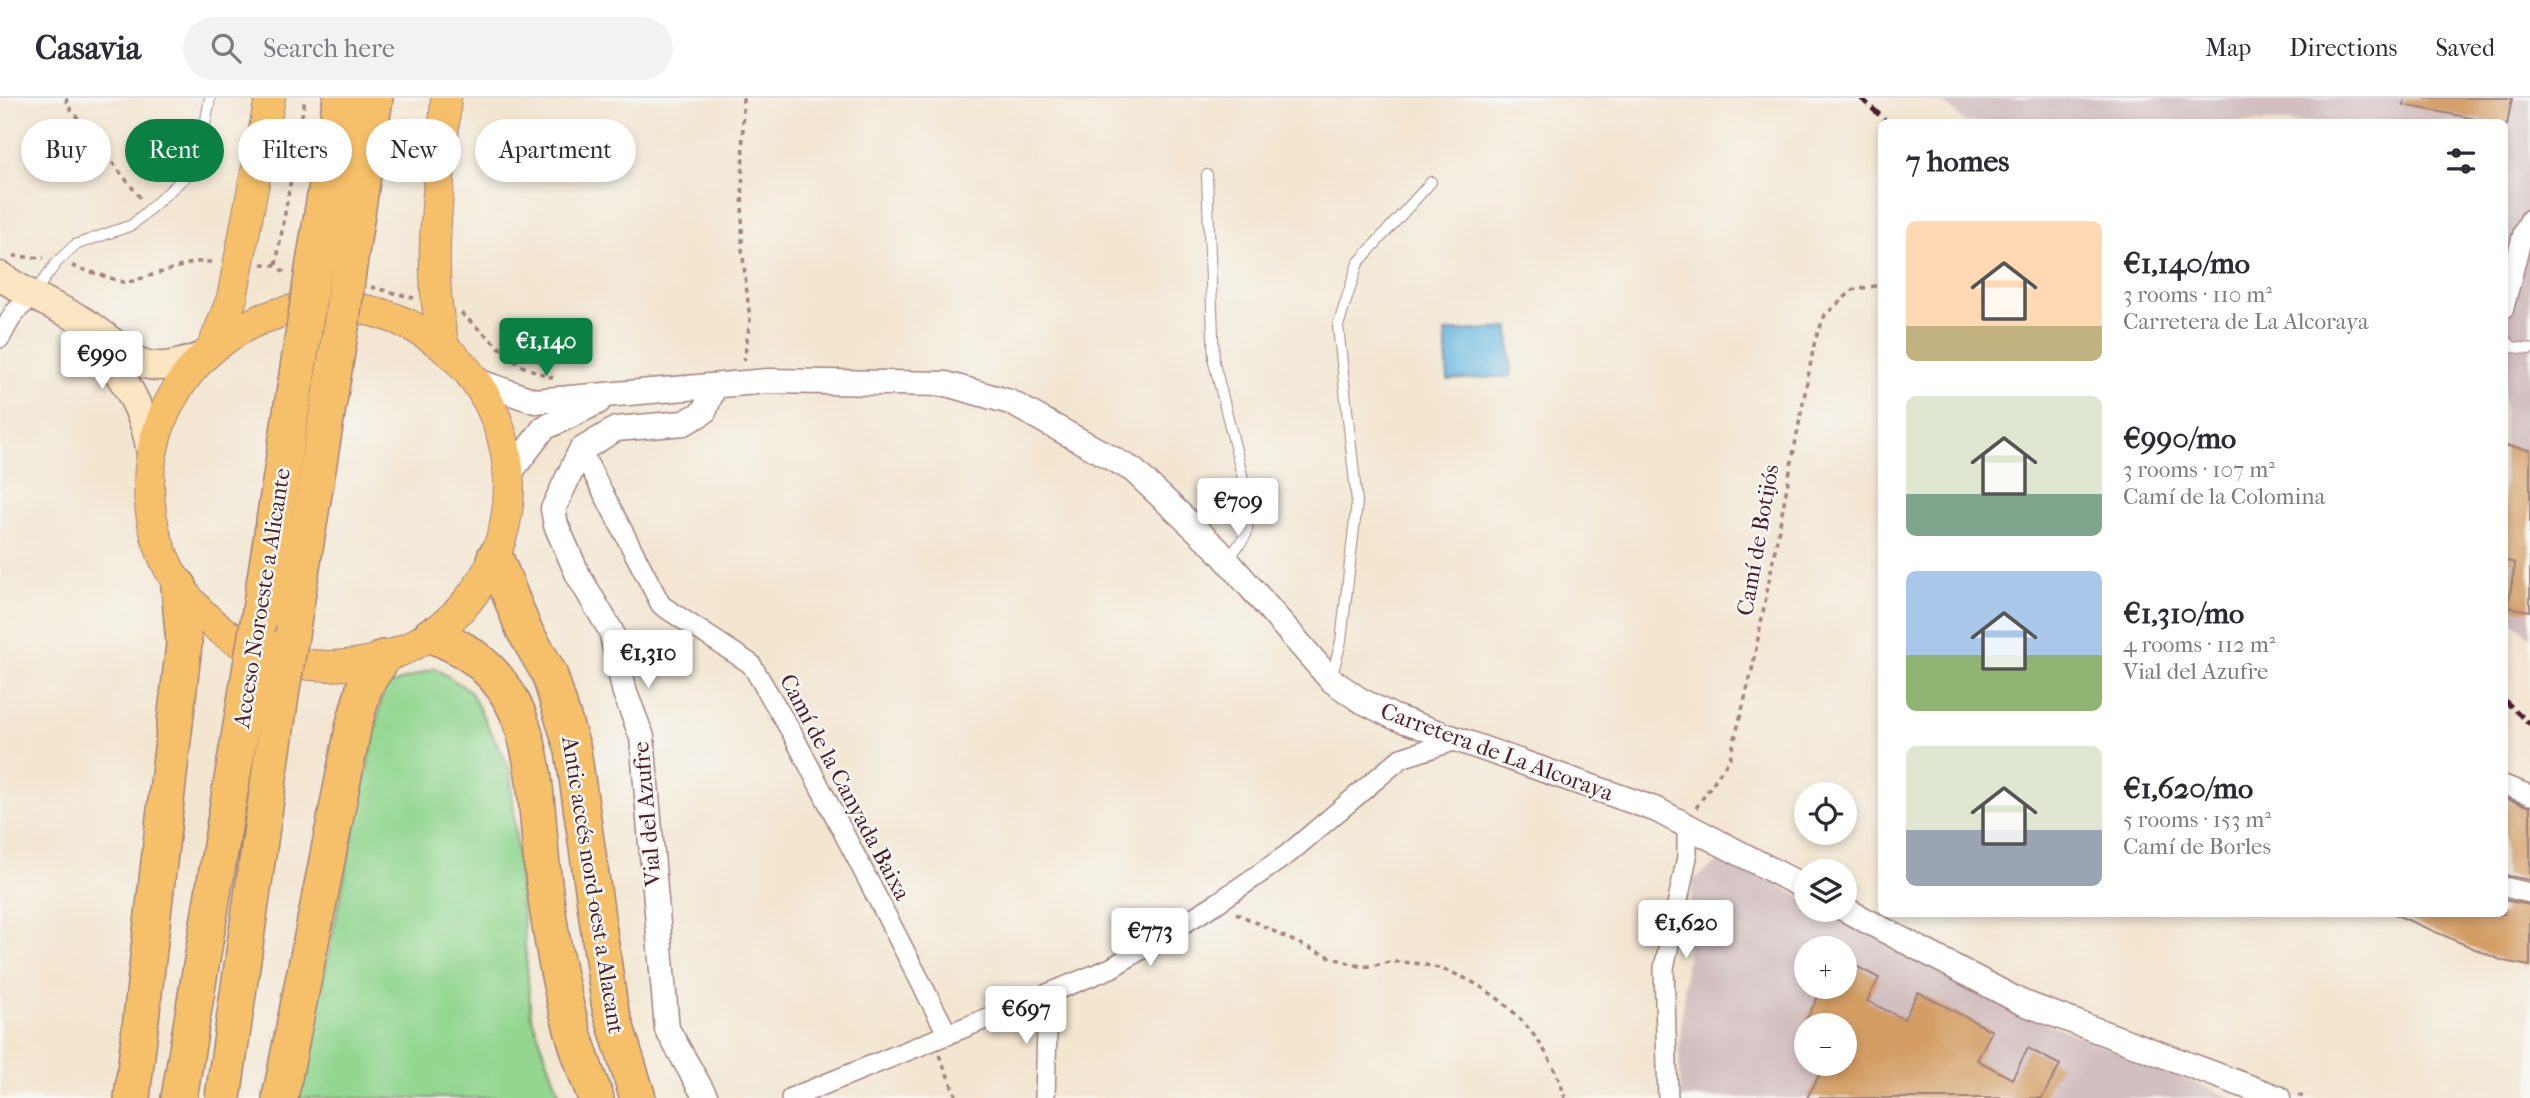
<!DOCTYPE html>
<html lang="en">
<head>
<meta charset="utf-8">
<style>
	body { margin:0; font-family:"IM FELL French Canon",serif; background:#f2f2f3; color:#2b2b33; height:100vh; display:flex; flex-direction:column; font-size:26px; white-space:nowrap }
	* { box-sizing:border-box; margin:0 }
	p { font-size:23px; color:#7c7c81 }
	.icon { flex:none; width:38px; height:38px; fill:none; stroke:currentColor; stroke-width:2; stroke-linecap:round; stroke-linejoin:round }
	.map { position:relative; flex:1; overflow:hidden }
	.panel { position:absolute; left:1878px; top:21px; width:630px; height:798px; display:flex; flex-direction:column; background:#fff; border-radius:10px; box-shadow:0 4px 10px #0003 }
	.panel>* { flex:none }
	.guide { position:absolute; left:21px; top:21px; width:665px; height:63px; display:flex; gap:14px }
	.tools { position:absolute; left:1794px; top:684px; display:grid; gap:14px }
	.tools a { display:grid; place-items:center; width:63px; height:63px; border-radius:50%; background:#fff; box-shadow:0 4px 10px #0003; font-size:35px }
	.price { position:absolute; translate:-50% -60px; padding:0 16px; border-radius:7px; background:#fff; color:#222; font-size:23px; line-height:46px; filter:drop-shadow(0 2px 4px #0008) }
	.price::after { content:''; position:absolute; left:50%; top:42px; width:21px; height:16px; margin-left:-10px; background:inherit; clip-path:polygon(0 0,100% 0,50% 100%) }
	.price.selected { background:#0b8043; color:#fff }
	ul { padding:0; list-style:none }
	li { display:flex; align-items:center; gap:21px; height:175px; padding:0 28px }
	li span { display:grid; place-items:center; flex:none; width:196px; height:140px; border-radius:10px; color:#555 }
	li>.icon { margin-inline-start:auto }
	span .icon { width:84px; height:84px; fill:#fffc; stroke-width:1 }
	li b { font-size:30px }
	h2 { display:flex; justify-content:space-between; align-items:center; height:84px; padding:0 28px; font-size:30px }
	.chip { padding:0 24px; border-radius:32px; background:#fff; box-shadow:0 4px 10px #0003; font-size:24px; line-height:63px }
	.chip.selected { background:#0b8043; color:#fff }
	header { display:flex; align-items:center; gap:42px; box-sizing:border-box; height:98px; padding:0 35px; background:#fff; border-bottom:2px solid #e1e1e2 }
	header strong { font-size:33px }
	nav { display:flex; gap:38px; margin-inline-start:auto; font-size:24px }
	.search { width:490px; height:63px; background:#f2f2f3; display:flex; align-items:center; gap:18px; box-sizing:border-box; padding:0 24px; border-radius:38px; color:#7c7c81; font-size:26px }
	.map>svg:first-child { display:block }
</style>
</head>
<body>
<header>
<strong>Casavia</strong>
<div class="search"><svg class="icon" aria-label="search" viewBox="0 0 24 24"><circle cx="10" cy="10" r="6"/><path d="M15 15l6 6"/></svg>Search here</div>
<nav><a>Map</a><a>Directions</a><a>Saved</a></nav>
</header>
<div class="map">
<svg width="2530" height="1000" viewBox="0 0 2530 1000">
	<rect width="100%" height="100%" fill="#f6f6f2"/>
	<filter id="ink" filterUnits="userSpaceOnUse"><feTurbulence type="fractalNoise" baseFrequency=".0143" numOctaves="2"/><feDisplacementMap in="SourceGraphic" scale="14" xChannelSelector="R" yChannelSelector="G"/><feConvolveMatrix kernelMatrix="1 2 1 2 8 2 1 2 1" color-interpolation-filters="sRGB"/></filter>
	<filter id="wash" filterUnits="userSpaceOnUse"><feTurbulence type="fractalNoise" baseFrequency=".00686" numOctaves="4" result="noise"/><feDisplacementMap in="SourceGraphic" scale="28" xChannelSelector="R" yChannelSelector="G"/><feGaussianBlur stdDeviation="1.57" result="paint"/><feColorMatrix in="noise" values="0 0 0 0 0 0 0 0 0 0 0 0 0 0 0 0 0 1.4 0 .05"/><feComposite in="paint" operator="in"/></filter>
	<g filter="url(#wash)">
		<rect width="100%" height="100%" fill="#f3e6d1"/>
		<path fill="#d2bfc0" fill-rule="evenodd" d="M1938 0H2530V539L2504 516V24H1965Z
			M1726 759 1806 802V812H1824L2029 918 2233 1000H1681L1679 953 1693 782ZM1806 850H1844V889H1806ZM1806 928H1844V966H1806Z"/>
		<path fill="#92d68f" stroke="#6e7a5d" stroke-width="2" d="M435 570 470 593 510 671 531 917 561 1000H298L384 589Z"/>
		<path fill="#63b5de" stroke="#566a84" stroke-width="2" d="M1509 230 1511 278 1448 282 1445 234Z"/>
		<g id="blocks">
			<path fill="#d39d64" d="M2405 0H2512L2507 27 2404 7Z
				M2504 347 2530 352V513L2508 509 2515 465 2504 462Z
				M2504 700 2530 709V782L2504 777Z
				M2504 802 2530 807V868L2503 863 2394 816H2504Z
				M1844 862 1879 880 1867 903 1904 921 1918 894 1992 933 1977 962 2012 981 2028 950 2060 967 2042 1000H1807L1825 966H1844V928H1803L1823 889H1844Z"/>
		</g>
	</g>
	<g filter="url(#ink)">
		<use href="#blocks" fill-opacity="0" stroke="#9e827e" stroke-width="2"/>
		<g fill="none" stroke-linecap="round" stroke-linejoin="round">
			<g stroke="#9e827e" stroke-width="12">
				<path id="service" d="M1207 77 1214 264 1246 393 1249 416 1246 437 1228 462
					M34 195 57 164 75 147 132 127 185 79 203 38 210 0
					M2504 239 2512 249 2530 251
					M1332 578 1341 543 1357 404 1338 228 1358 165 1431 84"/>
			</g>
			<g stroke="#9e827e" stroke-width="22">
				<path id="minor" d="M2504 210 2523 135 2530 121
					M0 240 14 215 31 199
					M581 352 661 507 751 566 792 635 948 937
					M2504 687 2530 697
					M2504 789 2530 795
					M791 1000 1111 870 1217 805 1288 756 1401 660 1460 641
					M1045 1000 1048 896
					M1668 1000 1664 870 1687 759V728"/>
			</g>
			<g stroke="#9e827e" stroke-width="27">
				<path id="tertiary" d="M474 282 535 303 768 283 946 286 1010 304 1133 372 1218 452 1331 582 1360 602 1394 619 1657 712 1806 790
					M509 376 544 330 598 304
					M1844 811 2021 904 2278 1000
					M706 1000 667 931 642 639 625 595 611 533 578 477 556 427 553 411 581 352 616 331 684 325 704 314 714 289"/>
			</g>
			<g stroke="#9e827e" stroke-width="31">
				<path id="secondary" d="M0 178C25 195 50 206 76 219 135 250 127 287 206 257
					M99 248C125 282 145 313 151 355"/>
			</g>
			<g stroke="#9e827e" stroke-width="32">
				<path id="primary" d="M149 388a180 180 0 1 1 360 0a180 180 0 1 1-360 0Z
					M212 251 232 200 270 0
					M445 251C424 170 441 83 446 0"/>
			</g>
			<g stroke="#9e827e" stroke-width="38">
				<path id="motorway" d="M314 165 341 0
					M349 167 375 0
					M495 459 524 532 549 575 573 652 610 910 638 1000
					M258 525 304 232
					M431 537C471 551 501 576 518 616 537 664 537 718 542 768 551 847 565 926 596 1000
					M290 543 341 229
					M132 1000 184 546 179 488
					M179 1000 249 580
					M223 1000 282 590
					M280 1000 354 626 365 587 383 560"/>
			</g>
			<path stroke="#9e827e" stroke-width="3.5" stroke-dasharray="5 5" stroke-linecap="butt" d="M66 0 68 8 142 102
				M743 0 742 150 750 222 744 263
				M13 158 44 160
				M262 166 276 167 286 176
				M276 167 305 0
				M72 168 126 185 195 164H215
				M371 189 414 200
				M461 215 519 267 553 280
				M1696 710 1730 660 1752 572 1815 242 1825 217 1853 192 1881 187
				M1236 815C1275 833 1318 858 1360 868 1372 870 1385 863 1397 864 1475 865 1545 926 1565 1000
				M939 957 957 1000
				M2298 997 2307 1000"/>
			<use href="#service" stroke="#fff" stroke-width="10"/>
			<use href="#minor" stroke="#fff" stroke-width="19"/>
			<use href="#tertiary" stroke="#fff" stroke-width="24"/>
			<use href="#secondary" stroke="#fbe6c4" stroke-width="28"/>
			<use href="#primary" stroke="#f6c06b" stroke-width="30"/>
			<use href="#motorway" stroke="#f6c06b" stroke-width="35"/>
			<path stroke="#4a1f2b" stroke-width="5" stroke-dasharray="10 5" stroke-linecap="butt" d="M1861 0 1887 24
				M2504 602 2530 626"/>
			<g stroke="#9e827e" stroke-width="38" stroke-linecap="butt">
				<path id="motorway-bridge" d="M341 229 349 167
					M304 232 314 165
					M249 580 258 525
					M282 590 290 543"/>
			</g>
			<use href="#motorway-bridge" stroke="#f6c06b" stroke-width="35"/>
		</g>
	</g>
	<g text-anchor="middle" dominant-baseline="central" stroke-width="5" stroke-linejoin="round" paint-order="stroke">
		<g font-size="23" fill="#4a1f2b" stroke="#f6f6f2">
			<text transform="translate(1758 442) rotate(-80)">Camí de Botijós</text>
			<text transform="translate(262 500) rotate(-81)">Acceso Noroeste a Alicante</text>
			<text transform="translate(1497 654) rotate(20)">Carretera de La Alcoraya</text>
			<text transform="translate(845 689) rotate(62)">Camí de la Canyada Baixa</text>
			<text transform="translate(647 716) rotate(-95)">Vial del Azufre</text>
			<text transform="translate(593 787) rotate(81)">Antic accés nord-oest a Alacant</text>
		</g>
	</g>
</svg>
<div class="tools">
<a><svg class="icon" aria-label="locate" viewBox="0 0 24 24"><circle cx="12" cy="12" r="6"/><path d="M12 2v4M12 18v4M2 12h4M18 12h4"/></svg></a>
<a><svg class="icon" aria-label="layers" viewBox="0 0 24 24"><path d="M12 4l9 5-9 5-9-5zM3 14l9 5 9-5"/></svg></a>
<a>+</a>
<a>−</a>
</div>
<b class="price selected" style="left:546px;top:280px">€1,140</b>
<b class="price" style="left:102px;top:293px">€990</b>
<b class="price" style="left:1238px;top:440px">€709</b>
<b class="price" style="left:648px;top:592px">€1,310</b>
<b class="price" style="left:1686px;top:862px">€1,620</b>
<b class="price" style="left:1150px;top:870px">€773</b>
<b class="price" style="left:1026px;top:948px">€697</b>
<div class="guide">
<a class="chip">Buy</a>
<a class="chip selected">Rent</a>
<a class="chip">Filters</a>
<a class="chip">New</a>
<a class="chip">Apartment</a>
</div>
<section class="panel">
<h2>7 homes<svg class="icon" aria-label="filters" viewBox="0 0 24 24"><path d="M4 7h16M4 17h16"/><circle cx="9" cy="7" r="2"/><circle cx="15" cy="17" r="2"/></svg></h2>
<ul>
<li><span style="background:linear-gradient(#ffd9b3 75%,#c2b280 0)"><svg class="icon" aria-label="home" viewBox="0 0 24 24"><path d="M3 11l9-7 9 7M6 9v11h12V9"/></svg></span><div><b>€1,140/mo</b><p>3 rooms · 110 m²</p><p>Carretera de La Alcoraya</p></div></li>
<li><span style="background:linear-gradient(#dfe7d0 70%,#7fa58c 0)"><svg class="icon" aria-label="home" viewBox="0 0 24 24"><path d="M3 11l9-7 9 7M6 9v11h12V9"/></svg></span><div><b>€990/mo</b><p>3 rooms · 107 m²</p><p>Camí de la Colomina</p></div></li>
<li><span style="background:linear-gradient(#a9c7e8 60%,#8fb573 0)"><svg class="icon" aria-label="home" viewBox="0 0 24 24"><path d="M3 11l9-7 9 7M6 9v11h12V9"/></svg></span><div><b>€1,310/mo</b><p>4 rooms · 112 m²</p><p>Vial del Azufre</p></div></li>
<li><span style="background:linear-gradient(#dfe7d0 60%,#9aa5b1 0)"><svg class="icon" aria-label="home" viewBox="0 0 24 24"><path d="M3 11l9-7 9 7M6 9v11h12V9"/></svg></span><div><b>€1,620/mo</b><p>5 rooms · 153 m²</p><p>Camí de Borles</p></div></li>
</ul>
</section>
</div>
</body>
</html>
